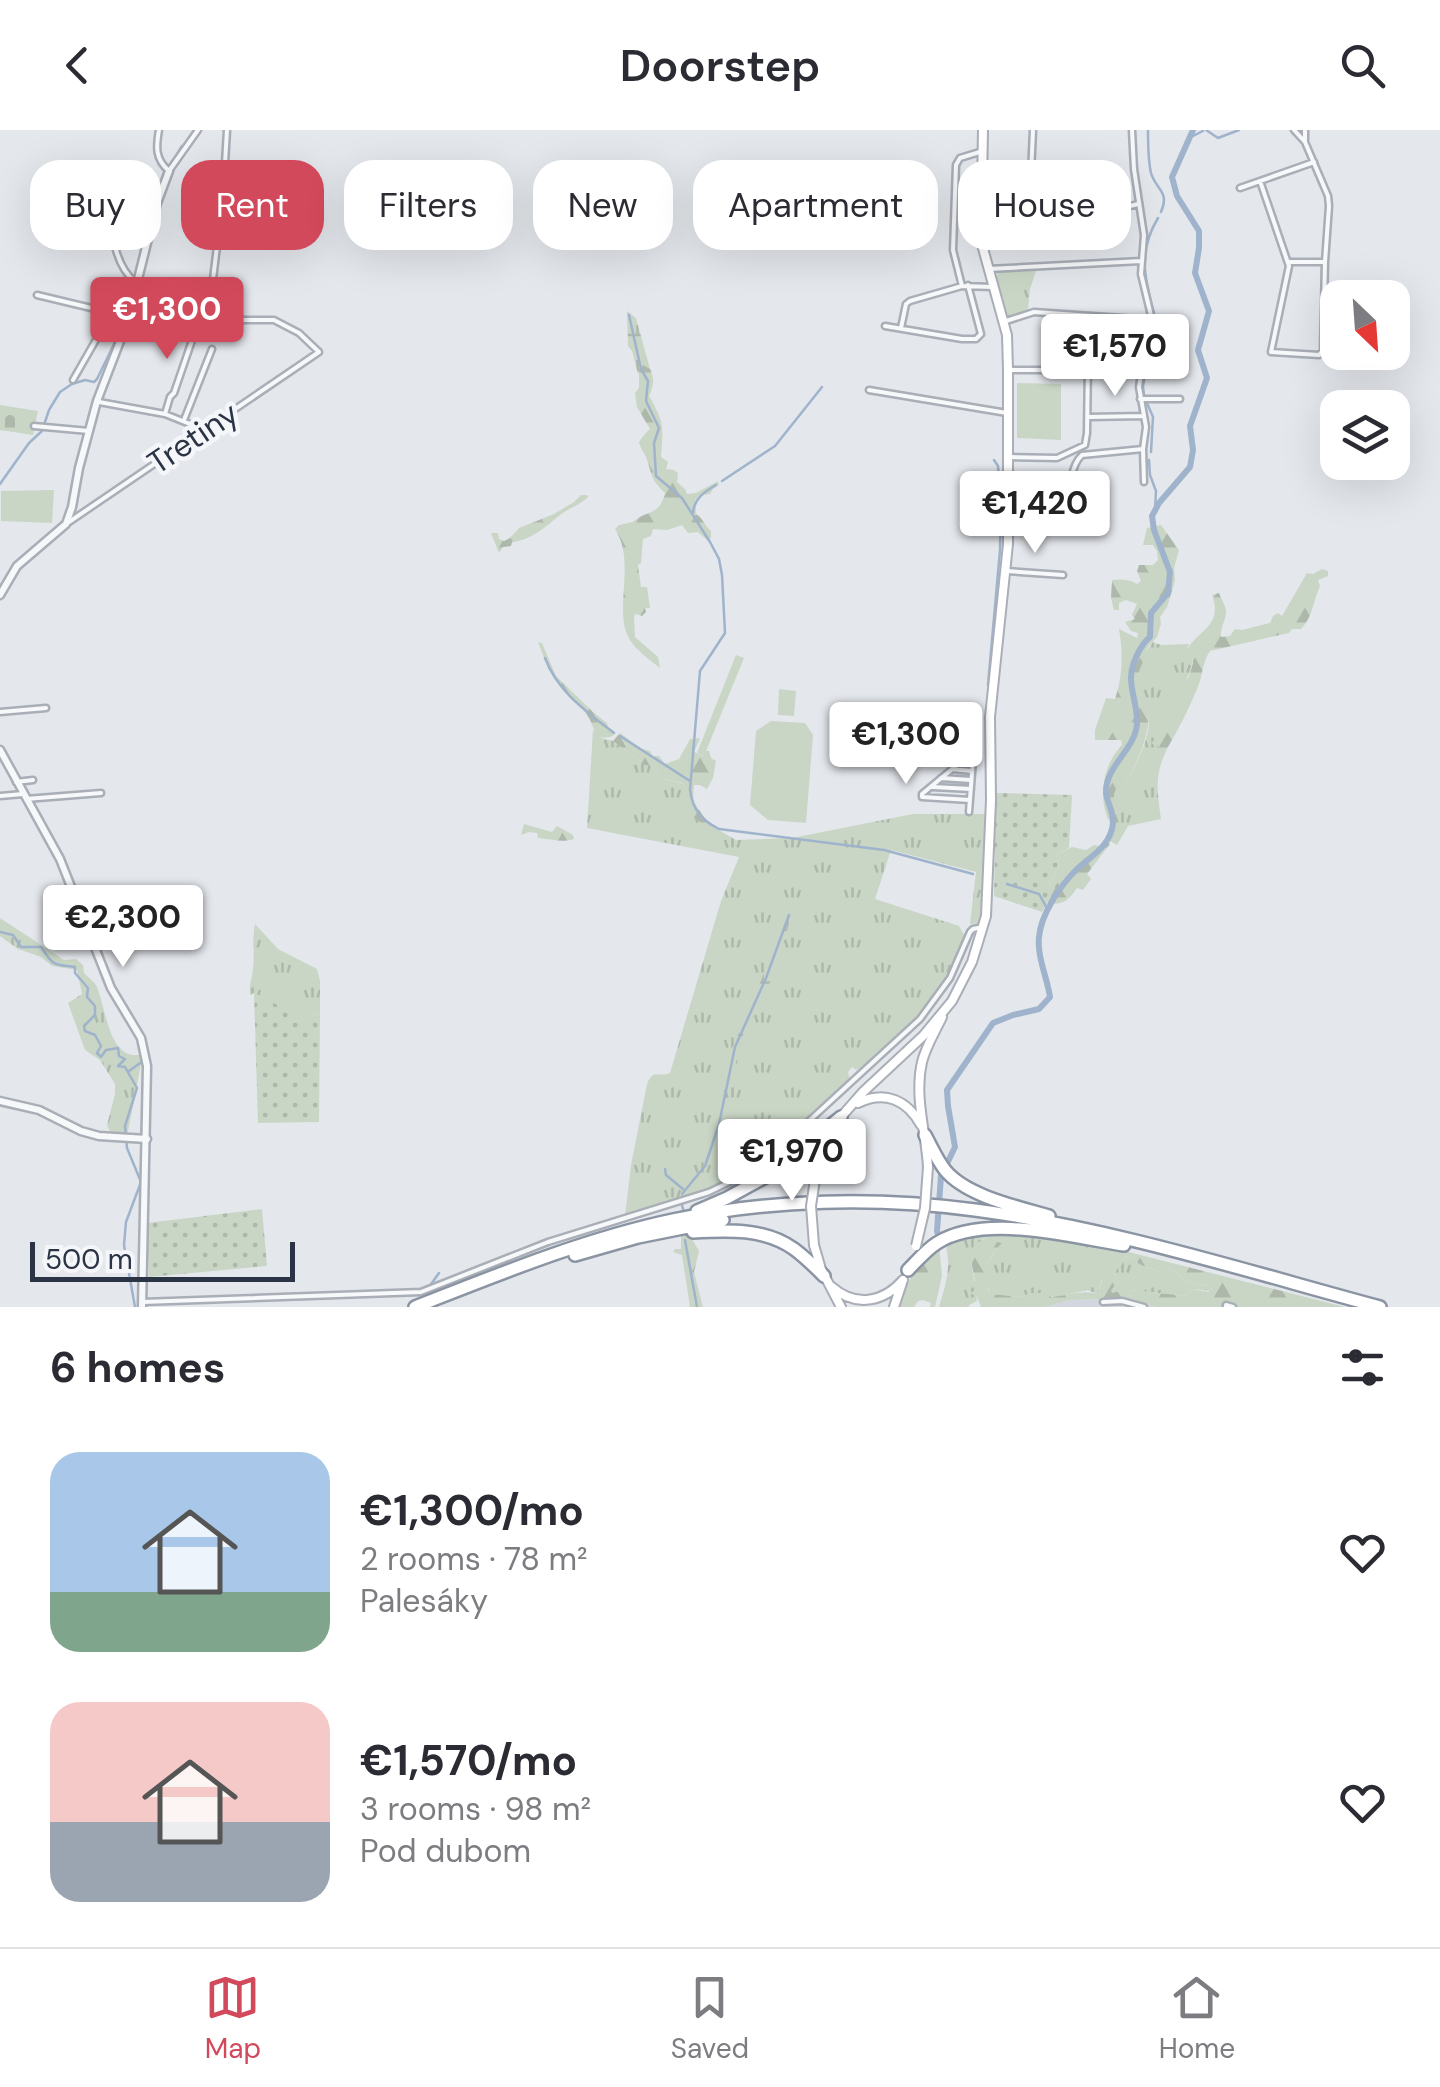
<!DOCTYPE html>
<html lang="en">
<head>
<meta charset="utf-8">
<style>
	body { margin:0; font-family:"DM Sans",sans-serif; background:#f2f2f3; color:#2b2b33; height:100vh; display:flex; flex-direction:column; font-size:38px; white-space:nowrap }
	* { box-sizing:border-box; margin:0 }
	p { font-size:32px; color:#7c7c81 }
	.icon { flex:none; width:55px; height:55px; fill:none; stroke:currentColor; stroke-width:2; stroke-linecap:round; stroke-linejoin:round }
	.map { position:relative; height:1177px; overflow:hidden }
	.details { display:flex; flex-direction:column; background:#fff; flex:1 }
	.details>* { flex:none }
	.hud { position:absolute; left:30px; top:30px; width:1380px; height:90px; display:flex; gap:20px }
	.needle { width:65px; rotate:155deg }
	.controls { position:absolute; left:1320px; top:150px; display:grid; gap:20px }
	.controls a { display:grid; place-items:center; width:90px; height:90px; border-radius:20px; background:#fff; box-shadow:0 10px 40px #0002; font-size:50px }
	.scale { position:absolute; left:30px; bottom:25px; width:265px; box-sizing:border-box; padding-left:10px; border:5px solid #2b3445; border-top:0; font-size:28px; line-height:35px; white-space:nowrap; color:#2b3445; -webkit-text-stroke:8px #f4f6f9; paint-order:stroke }
	.price { position:absolute; translate:-50% -85px; padding:0 22px; border-radius:10px; background:#fff; color:#222; font-size:32px; line-height:65px; filter:drop-shadow(0 2px 5px #0008) }
	.price::after { content:''; position:absolute; left:50%; top:60px; width:30px; height:22px; margin-left:-15px; background:inherit; clip-path:polygon(0 0,100% 0,50% 100%) }
	.price.selected { background:#d1495b; color:#fff }
	ul { padding:0; list-style:none }
	li { display:flex; align-items:center; gap:30px; height:250px; padding:0 50px }
	li span { display:grid; place-items:center; flex:none; width:280px; height:200px; border-radius:30px; color:#555 }
	li>.icon { margin-inline-start:auto }
	span .icon { width:120px; height:120px; fill:#fffc; stroke-width:1 }
	li b { font-size:42px }
	h2 { display:flex; justify-content:space-between; align-items:center; height:120px; padding:0 50px; font-size:42px }
	.chip { padding:0 35px; border-radius:30px; background:#fff; box-shadow:0 10px 40px #0002; font-size:35px; line-height:90px }
	.chip.selected { background:#d1495b; color:#fff }
	header { display:flex; justify-content:space-between; align-items:center; height:130px; padding:0 50px; background:#fff; font-size:45px; font-weight:600 }
	.dock { display:flex; justify-content:space-around; align-items:center; height:140px; border-top:2px solid #e1e1e2; background:#fff; font-size:28px; color:#7c7c81 }
	.dock a { display:grid; justify-items:center; gap:5px }
	.dock .selected { color:#d1495b }
	.map>svg:first-child { display:block }
</style>
</head>
<body>
<header><svg class="icon" aria-label="back" viewBox="0 0 24 24"><path d="M15 5l-7 7 7 7"/></svg>Doorstep<svg class="icon" aria-label="search" viewBox="0 0 24 24"><circle cx="10" cy="10" r="6"/><path d="M15 15l6 6"/></svg></header>
<div class="map">
<svg width="1440" height="1177" viewBox="0 0 1440 1177">
	<defs>
		<pattern id="grass-tufts" width="24" height="20" patternUnits="userSpaceOnUse" patternTransform="scale(2.5)"><rect width="24" height="20" fill="#c9d6c5"/><path d="M3 7l-1-3M5 7V3M7 7l1-3M15 17l-1-3M17 17v-4M19 17l1-3" fill="none" stroke="#adb8ab"/></pattern>
		<pattern id="forest-firs" width="22" height="20" patternUnits="userSpaceOnUse" patternTransform="scale(2.5)"><rect width="22" height="20" fill="#c9d6c5"/><path d="M5 1l3.5 6h-7zM16 11l3.5 6h-7z" fill="#adb8ab"/></pattern>
		<pattern id="wetland-marsh" width="20" height="14" patternUnits="userSpaceOnUse" patternTransform="scale(2.5)"><rect width="20" height="14" fill="#c9d6c5"/><path d="M1 5h8M5 5V1M11 12h8M15 12V8" fill="none" stroke="#adb8ab"/></pattern>
		<pattern id="cemetery-stones" width="16" height="16" patternUnits="userSpaceOnUse" patternTransform="scale(2.5)"><rect width="16" height="16" fill="#c9d6c5"/><path d="M2 7V4a2 2 0 0 1 4 0v3zM10 15v-3a2 2 0 0 1 4 0v3z" fill="#adb8ab"/></pattern>
		<pattern id="garden-dots" width="8" height="8" patternUnits="userSpaceOnUse" patternTransform="scale(2.5)"><rect width="8" height="8" fill="#c9d6c5"/><path d="M2 2h.1M6 6h.1" fill="none" stroke="#adb8ab" stroke-width="1.8" stroke-linecap="round"/></pattern>
	</defs>
	<rect width="100%" height="100%" fill="#e4e7ec"/>
	<path fill="#d2d6de" d="M1124 1169 1156 1177H1045L1069 1170Z"/>
	<path fill="url(#grass-tufts)" d="M998 141H1036L1030 159 1028 179 1005 188 996 152Z
		M1153 512 1161 515 1189 514 1187 519 1193 524C1194 544 1177 556 1184 576L1156 609 1164 620 1168 617C1154 645 1157 659 1161 689L1128 696 1117 715 1110 711 1115 691 1111 677 1116 657 1120 651 1126 652C1140 628 1164 583 1137 561 1137 545 1142 524 1153 512Z
		M593 600 601 608 613 611 645 635 654 637 661 648 684 654 698 688 736 710 792 708 913 684H988L986 757 980 793 970 794 976 742 891 720 875 769 959 796 964 805C943 867 913 892 867 935L856 940 852 937 848 942 850 950 839 961C808 989 778 1021 742 1042 706 1064 665 1074 625 1086L631 1035 647 954C654 938 658 948 670 943L721 771 739 727 587 698Z
		M0 788 64 830 76 829 83 835 84 843C86 845 95 853 96 855 106 875 108 934 143 924L127 1006H112L107 995 115 964V954L100 930 85 920 68 873 82 864 77 840 52 836 41 827 18 819 0 806Z
		M255 794 278 819 317 839 320 851V885L310 884 306 890 254 863 250 865C249 855 252 849 253 839 255 823 252 809 255 794Z
		M1016 1102 1117 1119 1106 1134 1098 1164 1087 1160 1057 1167 1031 1163 1021 1167 990 1164C983 1143 986 1130 1001 1114L991 1111 995 1106 983 1109 971 1130 977 1171 969 1175V1177H939C946 1153 952 1137 945 1112L957 1107Z
		M1125 1126C1135 1127 1137 1134 1145 1137 1152 1140 1156 1140 1163 1143L1167 1138 1174 1140 1186 1152 1209 1156 1212 1161 1192 1159 1187 1166 1130 1160 1127 1170 1124 1169 1119 1161 1111 1164 1110 1160 1118 1152 1115 1147 1117 1137Z"/>
	<path fill="url(#forest-firs)" d="M645 232C655 243 655 254 649 266 665 293 663 298 661 327L668 332 666 339 674 340 678 343 677 352 685 359 687 364 696 363 718 351 719 355 713 359 710 364 700 365 695 370 696 384C703 388 704 395 711 401V408L707 410 698 402 688 403 682 395 667 400 653 399 651 406 643 409 641 433 638 435 641 457H647L650 478H645L646 482 642 486 636 484 634 486 635 507 658 527 660 538C650 530 637 521 630 510 612 482 637 432 615 399L619 395 633 392C646 380 660 386 665 363 649 347 653 346 646 327 645 324 639 316 639 312 640 310 648 300 650 299L637 277 635 263 639 258V239Z
		M581 365H587L588 367C580 375 569 378 560 385 545 397 532 410 512 412L511 416 503 417 499 423 491 403H498L499 409 504 411 510 408 519 398 554 384 574 372Z
		M1161 395 1179 420 1174 438 1175 451 1167 477 1160 487 1161 494 1157 507 1148 517 1139 542 1137 561 1149 569C1152 598 1141 626 1126 652H1120C1110 665 1115 676 1115 691L1110 693C1097 669 1103 634 1122 615L1121 610H1095V600L1106 568 1115 569C1123 546 1123 523 1119 499L1137 508 1138 503 1131 501 1125 492 1135 489 1132 485 1137 474 1126 470 1119 473V480H1114L1111 468 1112 450C1121 449 1129 449 1137 454L1141 451 1137 441 1139 435H1153L1158 430 1157 421 1153 415H1143L1147 398Z
		M1322 439 1328 441V446L1318 450 1320 456C1313 471 1313 487 1301 499H1292L1289 503 1210 521C1202 532 1203 546 1197 559 1189 579 1179 598 1168 617L1164 620 1151 613C1165 603 1169 585 1184 576L1179 562 1189 546 1193 533 1192 524 1187 519C1200 499 1223 495 1212 465L1219 463C1221 469 1226 476 1226 482 1226 490 1220 498 1221 507L1230 506 1235 499 1242 500 1270 493 1273 486 1278 483 1282 486 1307 443 1313 444Z
		M538 512 542 513 556 546 593 582 607 593 608 597 614 602 613 606C592 613 596 597 587 585 583 578 575 573 570 568 554 551 546 534 538 512Z
		M620 603 640 618 650 621 652 626H659L665 634 679 629 690 609 700 608 694 622 703 626 706 621H709L711 628 716 631 713 648 707 659 700 655H694L693 672C700 680 704 688 712 697L708 698C690 687 688 672 682 653L661 648 654 637 645 635 613 611Z
		M524 694 552 702 557 696 573 705 574 709C563 713 550 709 538 708L537 703 529 702 521 705Z
		M1108 713 1110 714 1087 744 1091 749 1083 760 1077 758C1070 769 1063 775 1049 774L1048 771 1055 758 1049 754 1059 735 1056 725 1072 717 1086 720 1094 715 1104 717Z
		M689 1104 699 1121 694 1142 703 1177H690L682 1125 673 1122 675 1119H681V1105Z
		M996 1106 992 1111 1002 1113C979 1137 993 1135 988 1160L991 1164 1021 1167 1031 1163H1049L1051 1167C1067 1166 1081 1159 1098 1164L1102 1151 1099 1145 1106 1135 1104 1128 1108 1122 1117 1119 1345 1177H1156L1127 1170 1130 1160 1187 1166 1192 1159 1208 1162 1212 1160 1209 1156 1186 1152 1174 1140 1167 1138 1163 1144C1157 1140 1152 1140 1146 1137 1137 1135 1135 1127 1125 1126L1122 1135 1117 1137 1115 1146 1118 1152 1111 1160 1112 1163 1119 1161 1124 1169 1069 1170 1045 1177H981L977 1167 970 1163 974 1161V1157L969 1155V1151H975L971 1130 974 1114 989 1107Z
		M939 1115 942 1146 935 1177H930L931 1173 923 1170 918 1171 914 1177H896L914 1141Z"/>
	<path fill="url(#wetland-marsh)" d="M627 181 636 188 650 239 643 235 638 244 632 221 628 216Z
		M789 784 792 785 767 861 744 902 738 921 737 935 733 929 726 933Z"/>
	<path fill="url(#cemetery-stones)" d="M0 275 38 281 33 305 0 300Z"/>
	<path fill="url(#garden-dots)" d="M996 663 1072 665 1069 718 1056 725 1059 735 1049 754 1055 758 1042 782 994 766Z
		M254 863 305 889 310 884 320 885 319 992 258 993Z
		M262 1079 267 1136 149 1147 147 1093Z"/>
	<path fill="#c9d6c5" d="M1017 253 1061 254V310L1017 308Z
		M54 360 52 393 1 391V361Z
		M736 525 744 528 704 626 697 623Z
		M779 559 796 561 794 586 778 585Z
		M771 591 805 593 813 605 806 693 768 690 750 675 756 601Z"/>
	<g fill="none" stroke-linecap="round" stroke-linejoin="round">
		<path stroke="#9fb4cc" stroke-width="2.5" d="M1148 0C1148 14 1148 30 1151 43 1156 60 1170 61 1161 82
			M1206 0 1218 8 1239 0
			M1189 8 1203 1
			M169 37 182 16
			M127 178 134 152
			M1154 183C1144 147 1138 121 1158 88
			M629 185 641 239 648 251 646 271 659 298 654 313 656 346 682 368 710 412 719 429 722 445 725 503 700 541 690 660C693 680 701 690 719 699L884 720 973 744
			M1151 322 1153 287 1144 266 1143 256 1149 225 1160 199V194L1155 187
			M1149 330 1150 345 1156 361 1155 380
			M722 351 775 316 822 257
			M0 354 29 313 42 301 49 280 60 262 72 254 85 250 94 252 97 249 121 200
			M693 383C694 369 704 362 716 355
			M545 528C557 561 587 582 614 603
			M988 555 1000 420 1001 375 998 336 994 330
			M620 606 690 651
			M1007 754 1039 764 1048 780
			M0 802 13 805 21 817H41C54 837 53 834 75 837V843L88 858 87 867 95 876V885L84 896 85 901 95 905 101 916 97 923 101 927 106 920 118 918 119 926 125 929 118 936 125 937 137 958 125 996 127 1018 141 1052 126 1092 124 1115 135 1177
			M129 941 143 931
			M665 1039 666 1045 683 1059
			M682 1064 705 1036 719 994 735 917 766 848 789 785
			M682 1075 683 1079
			M685 1110 697 1177
			M420 1160 429 1157 439 1143"/>
		<path stroke="#9fb4cc" stroke-width="6" d="M941 1113 937 1101 941 1046 955 1017 948 976 947 960 993 893 1013 885 1039 879 1050 867C1047 847 1037 827 1039 807 1041 784 1060 756 1076 740 1091 726 1111 716 1113 693 1114 682 1107 673 1106 663 1105 636 1135 620 1137 594 1138 578 1131 563 1131 548 1131 535 1140 515 1150 507L1151 483 1168 463 1170 442 1154 400 1152 386 1159 373 1190 337 1193 320 1190 296 1207 248 1198 220 1209 181 1195 143 1199 118V101L1177 66 1172 47 1193 0"/>
		<g stroke="#a9aeb7" stroke-width="9">
			<path id="minor" d="M159 0C156 17 155 29 169 41L198 0
				M1033 0 1031 44 1040 94 1075 90 1138 74
				M1132 0 1134 39 1144 105 1141 144 1154 198 1143 231 1139 257 1146 297 1143 319 1144 352
				M1294 0 1305 12
				M983 48 1100 37
				M116 49 105 76 112 82C111 106 116 136 135 152
				M1260 51 1289 136 1271 222 1319 225 1323 221 1325 132 1329 76 1328 66 1305 12V0
				M146 54 148 67 151 71
				M1240 58 1314 32
				M112 82H138L151 71 157 73
				M1289 132H1324
				M988 139 1141 131
				M962 156 953 120 956 35 960 28 983 21
				M37 165 108 182 120 178 162 188 199 190H274L299 203 319 222 69 392
				M124 178 132 150
				M210 190V174L223 67 227 0
				M1003 192 1034 182 1151 190
				M1156 194 1172 198 1184 194
				M885 196 962 209H976L981 204 968 155
				M901 198 906 174 910 171 962 156 993 157
				M1008 240H1087
				M73 250 113 180
				M869 260 1007 283
				M1140 269H1180
				M99 272 165 284 205 300
				M165 284 170 267 174 263 199 190
				M1088 287 1144 286
				M184 290 212 219
				M34 296 89 301
				M1008 327 1057 328 1085 315 1087 303 1088 232 1143 231
				M1008 387 1069 389C1071 370 1067 339 1082 325L1143 319
				M1007 441 1063 445
				M0 582 46 578
				M952 639 972 641
				M941 648 971 650
				M16 652 33 650
				M933 657 971 659
				M0 666 23 664
				M26 669 101 663
				M970 670 922 667V664L968 626H973
				M969 682 974 617
				M142 1172 421 1162 548 1112 709 1062 740 1047 772 1025 920 889 950 848 970 802 973 799 983 797
				M1103 1172 1122 1171 1144 1177
				M1226 1177V1175L1233 1177"/>
		</g>
		<g stroke="#a9aeb7" stroke-width="11">
			<path id="tertiary" d="M0 465 17 436 66 394 72 377 79 338 97 271 127 193 157 73 169 41
				M0 620 60 729 111 858 141 908 147 936 142 1177
				M0 971 39 980 81 1001 99 1006 147 1009"/>
		</g>
		<g stroke="#a9aeb7" stroke-width="12">
			<path id="secondary" d="M858 973C885 960 907 970 921 995
				M817 1036 833 999 841 987 863 962 923 906 952 871 972 832 986 786 991 670 990 587 1008 414V240L1007 205 981 111 983 0
				M928 1037C926 1002 914 967 922 932 926 916 935 902 942 887
				M814 1115 821 1139 841 1177
				M832 1157C855 1177 883 1173 903 1150
				M894 1177 902 1153"/>
		</g>
		<g stroke="#8b94a3" stroke-width="16">
			<path id="motorway" d="M925 1005C931 1016 937 1030 945 1040 966 1066 1018 1077 1049 1086
				M697 1081 727 1068 769 1045 841 987
				M693 1102C727 1100 765 1098 794 1119 805 1127 815 1137 824 1146
				M575 1125 638 1107 723 1090
				M908 1140C917 1131 926 1120 937 1113 985 1083 1071 1107 1124 1115
				M415 1177C499 1144 584 1109 673 1090 771 1069 876 1067 975 1080 1112 1098 1246 1141 1380 1177"/>
		</g>
		<use href="#minor" stroke="#f7f8fa" stroke-width="4"/>
		<use href="#tertiary" stroke="#f7f8fa" stroke-width="6"/>
		<use href="#secondary" stroke="#fff" stroke-width="8"/>
		<use href="#motorway" stroke="#fff" stroke-width="11"/>
		<g stroke="#a9aeb7" stroke-width="12" stroke-linecap="butt">
			<path id="secondary-bridge" d="M814 1115 811 1076 817 1036
				M916 1116 925 1078 928 1037"/>
		</g>
		<use href="#secondary-bridge" stroke="#fff" stroke-width="8"/>
	</g>
	<g text-anchor="middle" dominant-baseline="central" stroke-width="9" stroke-linejoin="round" paint-order="stroke">
		<g font-size="32" fill="#2b3445" stroke="#f4f6f9">
			<text transform="translate(193 308) rotate(-34)">Tretiny</text>
		</g>
	</g>
</svg>
<div class="controls">
<a><svg class="needle" viewBox="-14 -14 28 28"><path d="M0-13l5 13h-10z" fill="#e53935"/><path d="M0 13l5-13h-10z" fill="#7c7c81"/></svg></a>
<a><svg class="icon" aria-label="layers" viewBox="0 0 24 24"><path d="M12 4l9 5-9 5-9-5zM3 14l9 5 9-5"/></svg></a>
</div>
<div class="scale">500 m</div>
<b class="price selected" style="left:167px;top:232px">€1,300</b>
<b class="price" style="left:1115px;top:269px">€1,570</b>
<b class="price" style="left:1035px;top:426px">€1,420</b>
<b class="price" style="left:906px;top:657px">€1,300</b>
<b class="price" style="left:123px;top:840px">€2,300</b>
<b class="price" style="left:792px;top:1074px">€1,970</b>
<div class="hud">
<a class="chip">Buy</a>
<a class="chip selected">Rent</a>
<a class="chip">Filters</a>
<a class="chip">New</a>
<a class="chip">Apartment</a>
<a class="chip">House</a>
</div>
</div>
<section class="details">
<h2>6 homes<svg class="icon" aria-label="filters" viewBox="0 0 24 24"><path d="M4 7h16M4 17h16"/><circle cx="9" cy="7" r="2"/><circle cx="15" cy="17" r="2"/></svg></h2>
<ul>
<li><span style="background:linear-gradient(#a9c7e8 70%,#7fa58c 0)"><svg class="icon" aria-label="home" viewBox="0 0 24 24"><path d="M3 11l9-7 9 7M6 9v11h12V9"/></svg></span><div><b>€1,300/mo</b><p>2 rooms · 78 m²</p><p>Palesáky</p></div><svg class="icon" aria-label="heart" viewBox="0 0 24 24"><path d="M12 20l-8-8c-3-5 5-10 8-4 3-6 11-1 8 4z"/></svg></li>
<li><span style="background:linear-gradient(#f6c9c9 60%,#9aa5b1 0)"><svg class="icon" aria-label="home" viewBox="0 0 24 24"><path d="M3 11l9-7 9 7M6 9v11h12V9"/></svg></span><div><b>€1,570/mo</b><p>3 rooms · 98 m²</p><p>Pod dubom</p></div><svg class="icon" aria-label="heart" viewBox="0 0 24 24"><path d="M12 20l-8-8c-3-5 5-10 8-4 3-6 11-1 8 4z"/></svg></li>
</ul>
</section>
<nav class="dock">
<a class="selected"><svg class="icon" aria-label="map" viewBox="0 0 24 24"><path d="M3 6l6-2 6 2 6-2v14l-6 2-6-2-6 2zM9 4v14M15 6v14"/></svg>Map</a>
<a><svg class="icon" aria-label="saved" viewBox="0 0 24 24"><path d="M7 4h10v16l-5-4-5 4z"/></svg>Saved</a>
<a><svg class="icon" aria-label="home" viewBox="0 0 24 24"><path d="M3 11l9-7 9 7M6 9v11h12V9"/></svg>Home</a>
</nav>
</body>
</html>
